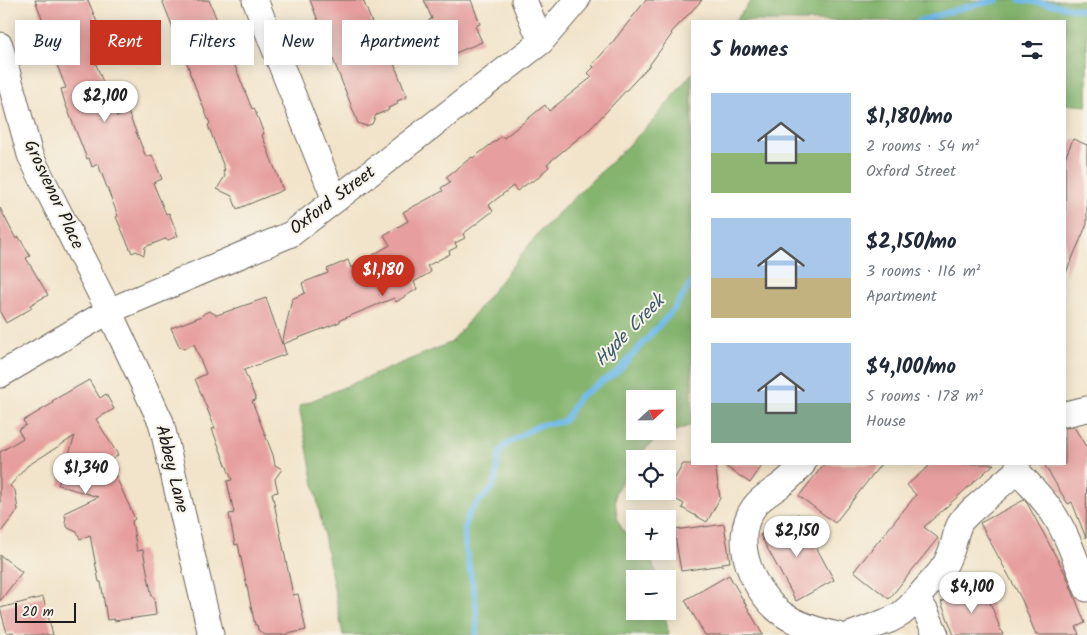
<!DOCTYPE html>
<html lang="en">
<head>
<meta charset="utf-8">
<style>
	body { margin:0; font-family:Kalam,sans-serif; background:#f6f6f7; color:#1f2937; height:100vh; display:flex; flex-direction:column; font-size:19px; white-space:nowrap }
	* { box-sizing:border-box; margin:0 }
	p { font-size:16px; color:#747a83 }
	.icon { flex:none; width:28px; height:28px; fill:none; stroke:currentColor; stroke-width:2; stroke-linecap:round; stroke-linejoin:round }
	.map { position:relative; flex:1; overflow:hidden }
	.panel { position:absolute; left:691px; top:20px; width:375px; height:445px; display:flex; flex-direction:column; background:#fff; border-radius:0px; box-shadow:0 2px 12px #0003 }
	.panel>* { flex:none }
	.banner { position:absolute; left:15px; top:20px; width:475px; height:45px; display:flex; gap:10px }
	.needle { width:32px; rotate:68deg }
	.buttons { position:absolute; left:626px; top:390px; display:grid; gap:10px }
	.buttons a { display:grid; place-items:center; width:50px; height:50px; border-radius:0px; background:#fff; box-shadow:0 2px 12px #0003; font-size:25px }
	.scale { position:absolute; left:15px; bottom:12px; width:61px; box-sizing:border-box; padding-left:5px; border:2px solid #1c1c1c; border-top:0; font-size:14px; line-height:18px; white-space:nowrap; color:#1c1c1c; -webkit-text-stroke:4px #f7f3e8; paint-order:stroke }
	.price { position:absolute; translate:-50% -42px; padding:0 11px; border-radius:18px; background:#fff; color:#222; font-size:16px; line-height:32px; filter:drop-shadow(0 1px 2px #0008) }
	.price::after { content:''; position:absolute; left:50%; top:30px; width:15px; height:11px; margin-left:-8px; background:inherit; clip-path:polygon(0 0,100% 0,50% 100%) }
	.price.selected { background:#c8321e; color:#fff }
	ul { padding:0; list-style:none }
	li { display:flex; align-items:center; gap:15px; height:125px; padding:0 20px }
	li span { display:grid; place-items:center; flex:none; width:140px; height:100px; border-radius:0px; color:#555 }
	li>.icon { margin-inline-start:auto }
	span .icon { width:60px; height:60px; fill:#fffc; stroke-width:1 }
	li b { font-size:21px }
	h2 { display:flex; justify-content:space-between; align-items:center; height:60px; padding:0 20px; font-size:21px }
	.tag { padding:0 18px; border-radius:0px; background:#fff; box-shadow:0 2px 12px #0003; font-size:18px; line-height:45px }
	.tag.selected { background:#c8321e; color:#fff }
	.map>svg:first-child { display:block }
</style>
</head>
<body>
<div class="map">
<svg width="1087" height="635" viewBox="0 0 1087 635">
	<rect width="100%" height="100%" fill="#f7f3e8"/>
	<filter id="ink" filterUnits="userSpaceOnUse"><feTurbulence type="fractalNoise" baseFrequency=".02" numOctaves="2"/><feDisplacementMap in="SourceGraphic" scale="10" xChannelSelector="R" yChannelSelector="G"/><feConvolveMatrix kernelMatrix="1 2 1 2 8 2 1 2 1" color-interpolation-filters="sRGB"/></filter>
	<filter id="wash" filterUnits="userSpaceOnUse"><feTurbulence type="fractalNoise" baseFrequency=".0096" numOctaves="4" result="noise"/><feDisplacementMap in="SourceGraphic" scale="20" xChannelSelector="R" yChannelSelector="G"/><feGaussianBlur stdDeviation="1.12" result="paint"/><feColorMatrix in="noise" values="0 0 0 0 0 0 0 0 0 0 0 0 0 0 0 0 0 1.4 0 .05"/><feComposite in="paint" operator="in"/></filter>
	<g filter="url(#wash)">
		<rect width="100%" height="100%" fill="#f2e4ca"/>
		<path fill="#84b46e" stroke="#506845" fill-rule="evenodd" d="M752 0H1087V106L1065 104V21H735Z
			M692 73V425L669 433 657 438 635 459 615 493 616 509 618 521 623 531 635 538V551H647L659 579H635V611H664L669 635H343L299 406 452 342 541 230 652 122ZM635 399H668V431H635Z"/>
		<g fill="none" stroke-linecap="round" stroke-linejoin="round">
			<path stroke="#6db9e7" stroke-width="6" d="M1020 0 1050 4 1087 11
				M919 21 966 7 998 0
				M476 635C479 614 474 591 470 571 467 553 461 535 467 518 471 504 487 498 493 486 499 475 495 459 502 449 507 442 536 426 545 424 551 423 558 424 563 421 571 415 573 403 580 396L617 372 674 309 692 282"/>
		</g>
		<g id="blocks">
			<path fill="#e69f9e" d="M35 0H88L101 32 105 30 114 54 95 62 117 117 128 112 146 157 152 155 162 179 153 183 166 214 169 213 178 236 168 240 165 239 145 247 144 255 136 251 132 253 116 217 118 216 98 164 92 167 89 158 87 159 65 103 61 89 66 88 48 42 51 41Z
				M162 0H209L252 109 254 108 264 134 262 135 283 190 237 209 232 196 217 189 225 176 223 171 225 170 208 125 210 124 189 71H190Z
				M310 0H363L388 63 393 61 407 97 397 101 398 104 388 108 389 110 376 115 372 124 366 126 358 123Z
				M424 0H471L480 24 475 26 482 42 443 58 429 20 432 19Z
				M646 0H702L671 33 672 34 648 67 591 128 547 164 549 167 542 173 541 176 533 181H531L517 191 513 186 489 205 493 211 463 234 465 238 455 243 457 247 449 251 450 254 427 266 431 272 414 282 417 289 396 302 394 298 340 320V322L283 344 286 354 244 370 256 400 252 401 273 455 275 465 282 469 275 479 278 492 272 493 293 595 298 594 306 630 283 635H265L258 630 257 625H255L238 544 235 545 229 514 234 513 227 481 232 480 212 429 215 428 195 379 206 374 194 344 183 349 182 347 180 348 171 328 202 316 203 314 209 311 217 315 266 298 282 344 292 299 305 293 302 283 328 273 327 269 348 260 351 268 390 245 384 235 408 221 403 212 443 191 441 188 450 182 446 177 472 157 473 158 502 136 504 138 545 105 549 111 592 77 588 73 594 67 592 65 611 44Z
				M1073 139 1087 145V224L1065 275V158Z
				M0 208 16 239 19 237 30 256 26 258 48 295 30 305 32 308 6 323 0 312Z
				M89 380 100 398 106 394 114 409 96 419 118 455 111 460 117 470 114 472 135 519 132 521 137 551 143 550 152 597H154L156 615 114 621 115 619 107 620 101 582H99L90 535 80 539 77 532 68 528 65 522 66 518 64 513 98 497 58 485 75 436 27 466 10 486 15 490 18 510 0 533V452L23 438 18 430 26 425 23 421 53 403 52 401Z
				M1074 427 1087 448 1086 538 1072 502 1068 504 1044 464H1065V428Z
				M683 464H715L720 498 707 522 682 508 684 504 666 494Z
				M722 464H763L750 483Z
				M824 464H881L835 523 799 496Z
				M931 464H994L924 527 938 538 889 599 854 571 916 495 907 485Z
				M1024 500 1027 503 1066 575 1085 623 1076 627 1079 635H1036L1022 600 980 523Z
				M798 514 834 580 796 601 760 535Z
				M724 524 730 562 722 563 723 565 681 571 674 530 705 526 704 527Z
				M0 555 22 572 0 601Z
				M729 575 763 635H705L685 600Z
				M983 585 1003 635H954L941 602Z
				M43 597 53 635H14L13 632 7 633 0 608Z"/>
		</g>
	</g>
	<g filter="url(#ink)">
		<use href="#blocks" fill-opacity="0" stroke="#676259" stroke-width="1"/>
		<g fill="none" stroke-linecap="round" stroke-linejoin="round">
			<g stroke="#676259" stroke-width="27">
				<path id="minor" d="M255 0 335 200
					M524 0 541 42
					M0 45 30 155 109 311 161 422 211 635
					M0 375 109 311 291 234 541 42 577 0
					M1065 414 1087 409
					M803 464C796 472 789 479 781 485 772 492 761 497 754 507 730 540 753 594 784 615 799 625 820 631 838 635
					M1017 471C1030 485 1043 498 1053 513 1068 536 1077 564 1087 589
					M916 600 925 610 936 635
					M850 635 890 620 901 614 909 607 939 573 946 563 952 549 957 530 961 521 971 511 1017 471 1018 464"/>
			</g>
			<use href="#minor" stroke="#fff" stroke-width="25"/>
		</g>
	</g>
	<g text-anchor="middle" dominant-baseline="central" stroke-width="4" stroke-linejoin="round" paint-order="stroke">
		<g font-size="18" fill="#1c1c1c" stroke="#f7f3e8">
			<text transform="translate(53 195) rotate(65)">Grosvenor Place</text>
			<text transform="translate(333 201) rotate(-37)">Oxford Street</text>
			<text transform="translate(171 469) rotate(76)">Abbey Lane</text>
		</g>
		<g font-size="19" font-style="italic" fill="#3c5b6d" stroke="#f7f3e8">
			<text transform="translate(630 331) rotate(-46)">Hyde Creek</text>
		</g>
	</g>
</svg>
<div class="buttons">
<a><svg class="needle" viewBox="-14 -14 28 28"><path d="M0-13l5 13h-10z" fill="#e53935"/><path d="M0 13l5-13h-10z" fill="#747a83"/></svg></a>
<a><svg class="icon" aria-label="locate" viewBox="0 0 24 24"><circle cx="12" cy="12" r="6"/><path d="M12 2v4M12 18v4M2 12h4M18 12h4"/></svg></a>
<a>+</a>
<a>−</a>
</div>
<div class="scale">20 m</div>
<b class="price" style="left:105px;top:123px">$2,100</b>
<b class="price selected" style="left:383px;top:297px">$1,180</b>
<b class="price" style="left:86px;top:495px">$1,340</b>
<b class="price" style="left:797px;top:558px">$2,150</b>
<b class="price" style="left:972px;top:614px">$4,100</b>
<div class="banner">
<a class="tag">Buy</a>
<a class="tag selected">Rent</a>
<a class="tag">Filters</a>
<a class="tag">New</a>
<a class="tag">Apartment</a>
</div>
<section class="panel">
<h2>5 homes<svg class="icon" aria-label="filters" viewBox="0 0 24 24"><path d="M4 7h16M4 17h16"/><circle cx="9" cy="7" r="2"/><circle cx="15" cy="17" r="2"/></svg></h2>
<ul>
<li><span style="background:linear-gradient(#a9c7e8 60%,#8fb573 0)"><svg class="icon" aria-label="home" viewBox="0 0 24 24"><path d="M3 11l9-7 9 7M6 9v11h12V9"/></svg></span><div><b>$1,180/mo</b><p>2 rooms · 54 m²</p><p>Oxford Street</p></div></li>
<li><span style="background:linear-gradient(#a9c7e8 60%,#c2b280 0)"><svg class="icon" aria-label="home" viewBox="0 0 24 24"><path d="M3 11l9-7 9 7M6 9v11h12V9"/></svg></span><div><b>$2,150/mo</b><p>3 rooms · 116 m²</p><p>Apartment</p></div></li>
<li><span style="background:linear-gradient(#a9c7e8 60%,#7fa58c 0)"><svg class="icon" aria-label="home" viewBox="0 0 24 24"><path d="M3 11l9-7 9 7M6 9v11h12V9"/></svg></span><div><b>$4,100/mo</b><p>5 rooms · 178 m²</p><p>House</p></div></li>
</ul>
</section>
</div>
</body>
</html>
